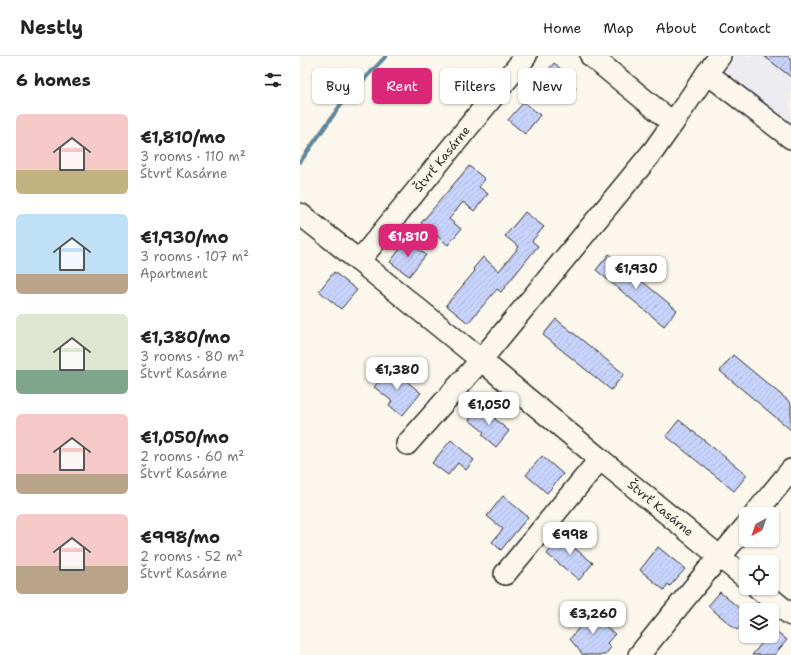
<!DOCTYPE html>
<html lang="en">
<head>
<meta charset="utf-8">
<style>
	body { margin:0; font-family:"Shantell Sans",sans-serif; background:#f2f2f2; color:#222; height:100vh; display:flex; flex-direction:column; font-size:15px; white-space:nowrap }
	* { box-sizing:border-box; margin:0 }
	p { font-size:13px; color:#767676 }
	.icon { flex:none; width:22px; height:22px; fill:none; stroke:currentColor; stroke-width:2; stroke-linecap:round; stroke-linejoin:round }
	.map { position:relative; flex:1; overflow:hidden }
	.side { display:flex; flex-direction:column; background:#fff; width:300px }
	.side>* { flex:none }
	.top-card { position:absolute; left:12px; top:12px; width:380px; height:36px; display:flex; gap:8px }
	.needle { width:26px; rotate:220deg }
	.fabs { position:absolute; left:439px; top:451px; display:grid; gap:8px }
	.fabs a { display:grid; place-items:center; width:40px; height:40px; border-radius:6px; background:#fff; box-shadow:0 1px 3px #0004; font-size:20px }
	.price { position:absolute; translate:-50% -34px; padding:0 9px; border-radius:8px; background:#fff; color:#222; font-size:13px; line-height:26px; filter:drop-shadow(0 1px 2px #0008) }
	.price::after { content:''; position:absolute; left:50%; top:24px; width:12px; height:9px; margin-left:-6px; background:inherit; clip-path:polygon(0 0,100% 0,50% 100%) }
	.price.current { background:#db2777; color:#fff }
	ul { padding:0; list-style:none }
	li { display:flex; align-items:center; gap:12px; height:100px; padding:0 16px }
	li span { display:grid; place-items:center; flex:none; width:112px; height:80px; border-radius:6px; color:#555 }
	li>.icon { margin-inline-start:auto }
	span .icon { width:48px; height:48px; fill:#fffc; stroke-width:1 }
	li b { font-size:17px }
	h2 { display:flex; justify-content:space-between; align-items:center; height:48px; padding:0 16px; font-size:17px }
	.tag { padding:0 14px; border-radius:6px; background:#fff; box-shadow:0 1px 3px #0004; font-size:14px; line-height:36px }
	.tag.current { background:#db2777; color:#fff }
	header { display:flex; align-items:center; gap:24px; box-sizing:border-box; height:56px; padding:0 20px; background:#fff; border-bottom:1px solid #e0e0e0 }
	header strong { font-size:19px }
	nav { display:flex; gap:22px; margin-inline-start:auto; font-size:14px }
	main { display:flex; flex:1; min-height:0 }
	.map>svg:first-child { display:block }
</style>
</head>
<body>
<header>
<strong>Nestly</strong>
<nav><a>Home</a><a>Map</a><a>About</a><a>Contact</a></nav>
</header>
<main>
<section class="side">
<h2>6 homes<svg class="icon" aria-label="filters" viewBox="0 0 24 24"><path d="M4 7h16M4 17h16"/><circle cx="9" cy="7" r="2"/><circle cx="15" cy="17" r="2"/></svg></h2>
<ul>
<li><span style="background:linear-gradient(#f6c9c9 70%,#c2b280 0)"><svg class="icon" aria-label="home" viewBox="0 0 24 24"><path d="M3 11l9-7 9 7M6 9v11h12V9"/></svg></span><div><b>€1,810/mo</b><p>3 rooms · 110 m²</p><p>Štvrť Kasárne</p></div></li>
<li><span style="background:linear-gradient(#bfe0f5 75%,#b9a48a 0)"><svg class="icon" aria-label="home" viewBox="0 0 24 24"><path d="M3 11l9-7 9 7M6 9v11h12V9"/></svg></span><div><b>€1,930/mo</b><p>3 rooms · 107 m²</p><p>Apartment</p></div></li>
<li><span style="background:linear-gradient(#dfe7d0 70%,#7fa58c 0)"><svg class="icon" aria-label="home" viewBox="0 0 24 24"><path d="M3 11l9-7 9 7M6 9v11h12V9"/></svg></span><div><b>€1,380/mo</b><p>3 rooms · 80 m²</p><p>Štvrť Kasárne</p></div></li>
<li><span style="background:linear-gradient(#f6c9c9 75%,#b9a48a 0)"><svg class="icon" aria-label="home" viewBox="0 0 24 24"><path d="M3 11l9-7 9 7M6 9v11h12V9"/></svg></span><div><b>€1,050/mo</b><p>2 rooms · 60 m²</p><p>Štvrť Kasárne</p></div></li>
<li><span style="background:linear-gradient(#f6c9c9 65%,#b9a48a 0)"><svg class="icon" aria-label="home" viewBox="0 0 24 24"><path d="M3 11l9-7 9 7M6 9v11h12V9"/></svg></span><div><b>€998/mo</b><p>2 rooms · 52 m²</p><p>Štvrť Kasárne</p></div></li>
</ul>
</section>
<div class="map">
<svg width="491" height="599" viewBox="0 0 491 599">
	<defs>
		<pattern id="building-hatch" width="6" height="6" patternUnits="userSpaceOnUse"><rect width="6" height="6" fill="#c8d4fc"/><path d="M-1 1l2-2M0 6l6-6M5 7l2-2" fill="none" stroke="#acb6d8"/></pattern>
	</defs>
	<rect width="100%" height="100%" fill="#fbf7ec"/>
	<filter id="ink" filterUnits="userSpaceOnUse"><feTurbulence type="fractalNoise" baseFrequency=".025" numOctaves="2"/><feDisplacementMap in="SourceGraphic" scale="8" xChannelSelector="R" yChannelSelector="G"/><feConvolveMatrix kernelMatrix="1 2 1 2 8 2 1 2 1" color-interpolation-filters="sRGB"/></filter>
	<g filter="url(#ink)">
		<path fill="#ececf1" d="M409 0H491V71Z"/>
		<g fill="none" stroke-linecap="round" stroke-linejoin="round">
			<path stroke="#5f8799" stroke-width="4" d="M0 106 42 47 86 0"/>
		</g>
		<path fill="url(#building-hatch)" stroke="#2b2b2b" d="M464 0H487L491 3V21Z
			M254 7 268 19 264 22 276 32 262 48 237 27Z
			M224 46 240 59 225 78 208 64Z
			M169 110 185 123 179 131 188 138 174 155 163 146 149 163 161 173 148 189 121 167Z
			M225 156 244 171 232 185 238 190 201 236 197 233 168 267 146 249 175 215 173 213 183 201 199 215 219 191 205 180Z
			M107 184 126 199 109 220 90 206Z
			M309 198 377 254 364 270 296 214Z
			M34 216 57 234 41 253 19 235Z
			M256 263 324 318 311 334 243 279Z
			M433 299 491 347V374L420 315Z
			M91 310 105 322 104 323 121 337 102 360 89 349 92 345 74 331Z
			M182 349 196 361 195 363 209 375 196 391 182 379 184 376 169 364Z
			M379 364 447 419 434 435 366 380Z
			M151 384 174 404 166 414 158 407 148 419 132 407Z
			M242 400 263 418 247 437 226 419Z
			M203 440 228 461 201 494 192 486 203 473 187 460Z
			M267 474 279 484 273 491 293 507 279 524 247 498Z
			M358 491 385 513 370 530 368 528 364 534 340 514Z
			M420 536 446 558V564L437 574 408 550Z
			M286 554 293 559 297 554 308 564 304 569 315 578 307 587 311 591 305 599H283L270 583 281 569 276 565Z
			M474 573 487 584 474 599H452L468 580H472V575Z"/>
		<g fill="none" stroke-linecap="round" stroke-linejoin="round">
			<g stroke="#2b2b2b" stroke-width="24">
				<g id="minor">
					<path d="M226 0 59 205 181 304 354 94 373 67"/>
					<path d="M291 0 373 67 407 17 420 0"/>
					<path d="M407 17 491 82"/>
					<path d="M0 158 59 205"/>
					<path d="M107 388 181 304 300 403 205 518"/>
					<path id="s1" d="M300 403 420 501 446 470"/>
					<path d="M455 458 491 414"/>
					<path d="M458 532 491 559"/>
					<path d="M339 599 408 514 420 501 446 522"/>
				</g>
			</g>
			<use href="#minor" stroke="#fbf7ec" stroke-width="21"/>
		</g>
	</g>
	<g text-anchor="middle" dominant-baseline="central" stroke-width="3.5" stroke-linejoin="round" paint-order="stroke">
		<g font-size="12" fill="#2b2b2b" stroke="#fbf7ec">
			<text transform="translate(142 103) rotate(-51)">Štvrť Kasárne</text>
			<text stroke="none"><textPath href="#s1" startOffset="78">Štvrť Kasárne</textPath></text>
		</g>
	</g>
</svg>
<div class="fabs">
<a><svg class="needle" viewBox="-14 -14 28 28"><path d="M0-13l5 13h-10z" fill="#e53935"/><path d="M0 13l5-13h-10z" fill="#767676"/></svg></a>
<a><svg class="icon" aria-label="locate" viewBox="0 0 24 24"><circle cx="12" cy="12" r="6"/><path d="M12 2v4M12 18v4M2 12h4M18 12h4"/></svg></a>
<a><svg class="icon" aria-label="layers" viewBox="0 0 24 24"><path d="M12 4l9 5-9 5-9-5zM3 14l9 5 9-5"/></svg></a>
</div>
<b class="price current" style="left:108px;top:202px">€1,810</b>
<b class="price" style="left:336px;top:234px">€1,930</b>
<b class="price" style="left:97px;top:335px">€1,380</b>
<b class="price" style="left:189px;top:370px">€1,050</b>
<b class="price" style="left:270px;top:500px">€998</b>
<b class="price" style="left:293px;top:579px">€3,260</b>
<div class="top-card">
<a class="tag">Buy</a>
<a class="tag current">Rent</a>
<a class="tag">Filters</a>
<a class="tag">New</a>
</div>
</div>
</main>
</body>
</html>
